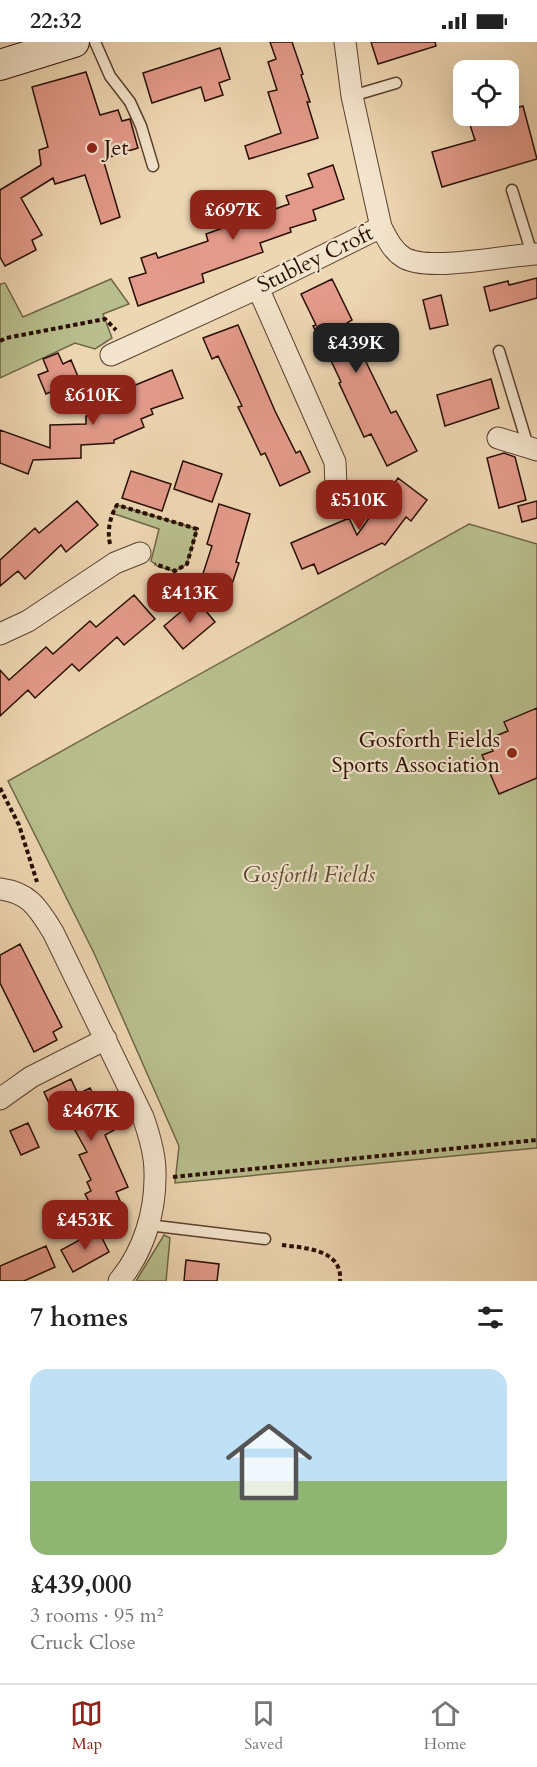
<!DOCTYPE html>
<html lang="en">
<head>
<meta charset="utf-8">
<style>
	body { margin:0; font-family:Cardo,serif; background:#f6f6f6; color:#222; height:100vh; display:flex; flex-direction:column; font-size:22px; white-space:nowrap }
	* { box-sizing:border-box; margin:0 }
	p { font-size:20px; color:#767676 }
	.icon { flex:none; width:33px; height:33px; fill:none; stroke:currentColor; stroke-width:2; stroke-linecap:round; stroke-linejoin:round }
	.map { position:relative; height:1239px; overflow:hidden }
	.sheet { display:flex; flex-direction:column; background:#fff; flex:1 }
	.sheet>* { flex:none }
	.tools { position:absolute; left:453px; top:18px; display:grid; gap:12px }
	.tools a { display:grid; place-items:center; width:66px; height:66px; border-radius:12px; background:#fff; box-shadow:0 6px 24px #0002; font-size:30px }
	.price { position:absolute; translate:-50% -51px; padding:0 14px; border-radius:12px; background:#8f2418; color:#fff; font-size:20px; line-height:39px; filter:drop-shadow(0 2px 3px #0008) }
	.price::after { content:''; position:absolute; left:50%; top:36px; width:18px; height:14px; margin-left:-9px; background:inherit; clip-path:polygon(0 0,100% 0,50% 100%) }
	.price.selected { background:#222; color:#fff }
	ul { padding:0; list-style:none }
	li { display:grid; align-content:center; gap:12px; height:318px; padding:0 30px }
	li+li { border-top:2px solid #e0e0e0 }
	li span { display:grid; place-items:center; height:186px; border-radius:18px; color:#555 }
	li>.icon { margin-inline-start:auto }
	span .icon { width:108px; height:108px; fill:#fffc; stroke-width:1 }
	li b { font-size:26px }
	h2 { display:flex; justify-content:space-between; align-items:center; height:72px; padding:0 30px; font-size:26px }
	.status { display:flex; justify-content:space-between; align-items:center; height:42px; padding:0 30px; background:#fff; direction:ltr }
	.status svg { height:16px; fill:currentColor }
	.tabs { display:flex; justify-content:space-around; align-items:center; height:84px; border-top:2px solid #e0e0e0; background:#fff; font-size:16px; color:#767676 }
	.tabs a { display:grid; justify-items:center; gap:3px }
	.tabs .selected { color:#8f2418 }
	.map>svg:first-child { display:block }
</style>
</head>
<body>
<div class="status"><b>22:32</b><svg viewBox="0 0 49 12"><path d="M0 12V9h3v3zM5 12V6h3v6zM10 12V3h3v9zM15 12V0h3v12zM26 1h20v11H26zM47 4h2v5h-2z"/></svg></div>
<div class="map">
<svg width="537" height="1239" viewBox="0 0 537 1239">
	<rect width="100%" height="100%" fill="#edd6b2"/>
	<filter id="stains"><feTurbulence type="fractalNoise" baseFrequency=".00333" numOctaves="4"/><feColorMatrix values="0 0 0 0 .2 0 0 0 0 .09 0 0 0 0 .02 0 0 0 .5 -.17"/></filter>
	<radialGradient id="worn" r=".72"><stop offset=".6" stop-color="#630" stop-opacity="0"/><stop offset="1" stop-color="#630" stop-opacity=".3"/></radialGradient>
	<path fill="#b8be8d" stroke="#706646" stroke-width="1.5" d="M111 237 129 262 103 272 112 296 95 307 75 301 0 336V242L5 241 23 275Z
		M117 463 197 487 187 522 175 529 159 525 151 519 159 487 112 471Z
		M469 482 537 502V1106L175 1141 179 1104 94 911 8 739Z
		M164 1193 170 1196 166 1239H136Z"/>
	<path fill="#e39a8a" stroke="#290e00" stroke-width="1.5" d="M270 0H292L303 32 301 33 310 60H307L318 96 249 117 245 104 281 91 268 50 277 48 268 20 276 17Z
		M371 0H435L436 4 378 22Z
		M220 6 230 37 219 41 223 53 205 59 201 45 152 61 143 31Z
		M86 30 100 73 118 68 122 79 130 77 138 106 103 117 120 175 101 182 85 133 55 142 53 136 21 156 42 193 32 198 36 208 5 224 0 215V148L41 123 39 108 48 105 32 45Z
		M523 64 537 117 442 145 432 110 475 98 470 83 479 81 477 74H508V68Z
		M333 123 344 157 313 168 316 178 290 186 291 190 260 201 263 210 202 232 204 240 138 264 129 236 146 231 141 216 156 211 158 216 208 199 206 192 289 162 286 154 313 145 308 132Z
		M537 236V256L490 269 484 245 508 239 509 243Z
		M332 237 352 278 347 281 391 371 396 369 417 409 387 424 371 392 364 395 339 341 341 340 327 310 326 311 313 284 316 283 301 252Z
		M441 253 448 283 430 287 423 258Z
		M238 283 275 369 296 411 300 409 310 430 280 444 265 411 261 413 238 365 242 364 218 314 212 317 203 296Z
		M58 311 63 322 71 318 79 337 46 352 38 333 48 329 43 317Z
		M172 328 183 356 151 367 153 372 141 377 144 385 114 398V401L81 403V416L33 418 28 432 0 421V388L50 406V383L86 382V374L97 373 96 368 123 367 116 351Z
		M491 337 499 366 445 384 437 353Z
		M504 411 515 415 526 458 499 466 487 416Z
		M183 419 222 432 212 460 174 447Z
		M131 429 171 442 162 469 122 456Z
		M398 436 427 458 411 479 406 475 385 503 382 501 318 532 314 522 302 527 291 501 349 476 357 493Z
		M77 459 98 483 66 510 61 503 25 537 18 529 0 544V518L35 486 39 491Z
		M537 459V476L522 480 518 464Z
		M219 462 250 472 236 520 239 521 226 560 197 550 212 504 207 502Z
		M134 553 155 577 124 603 117 595 79 629 72 622 35 656 28 648 0 674V628L9 638 46 605 53 612 90 579 96 585Z
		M196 557 215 580 183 607 164 584Z
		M537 666V736L499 752 482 713 493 709 488 697 508 689 504 680Z
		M20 902 62 985 53 990 57 998 34 1010 0 941V913Z
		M71 1037 78 1052 90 1046 102 1069 103 1068 114 1088 105 1093 128 1145 116 1150 120 1159 95 1171 85 1152 91 1149 87 1140 91 1138 79 1113 87 1110 66 1072 56 1076 44 1050Z
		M28 1081 39 1105 21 1113 10 1089Z
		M98 1188 109 1210 73 1230 61 1208Z
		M46 1204 55 1225 24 1239H0V1224Z
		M186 1218 219 1222 217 1239H184Z"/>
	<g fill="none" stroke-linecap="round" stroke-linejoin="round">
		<g stroke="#5a402c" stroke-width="13">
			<path id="service" d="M95 0 110 34 130 60 141 84 153 124
				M352 54 396 41
				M512 148 532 212
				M499 309 528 404
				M148 1183 265 1197"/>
		</g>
		<g stroke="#5a402c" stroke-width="23">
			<path id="minor" d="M381 185C387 196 392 208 403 215 427 231 505 213 537 212
				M258 246 335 420 336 444
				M111 313 258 246 381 185 352 54 345 0
				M498 396 537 408
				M0 592 28 579 115 521 140 511
				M0 847C30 851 38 866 53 890L143 1075C149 1092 155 1111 155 1130 156 1169 144 1209 119 1239
				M0 1057 31 1035 106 997"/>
		</g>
		<g stroke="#290e00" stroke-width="32">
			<path id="secondary" d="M0 23 74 0"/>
		</g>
		<path stroke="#290e00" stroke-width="4" stroke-dasharray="4.5 3" stroke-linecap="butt" d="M0 299 6 296 105 277 116 288
			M110 502C107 489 110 474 117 463L197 487 187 522 175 529 155 522
			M0 746 19 783 37 840
			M173 1135 537 1098
			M282 1203C304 1206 343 1207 340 1239"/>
		<use href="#service" stroke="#f3e4cd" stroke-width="10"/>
		<use href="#minor" stroke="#f3e4cd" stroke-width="21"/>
		<use href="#secondary" stroke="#f3e4cd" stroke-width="30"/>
	</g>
	<g fill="#8f2418" stroke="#f3e4cd" stroke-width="2">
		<circle cx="92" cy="106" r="6"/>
		<circle cx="512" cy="711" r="6"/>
	</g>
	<g text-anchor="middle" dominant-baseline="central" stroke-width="4.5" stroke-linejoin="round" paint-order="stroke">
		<g font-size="22" fill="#290e00" stroke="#f3e4cd" text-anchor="start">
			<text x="104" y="106">Jet</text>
			<text x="500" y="698" text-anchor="end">Gosforth Fields<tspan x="500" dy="25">Sports Association</tspan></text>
		</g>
		<g font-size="22" fill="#290e00" stroke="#f3e4cd">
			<text transform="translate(315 217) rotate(-26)">Stubley Croft</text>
		</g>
		<g font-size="22" font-style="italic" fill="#5b4c31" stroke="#f3e4cd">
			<text x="309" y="833">Gosforth Fields</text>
		</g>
	</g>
	<rect width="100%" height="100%" filter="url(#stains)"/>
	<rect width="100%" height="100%" fill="url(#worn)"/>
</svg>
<div class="tools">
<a><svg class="icon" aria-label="locate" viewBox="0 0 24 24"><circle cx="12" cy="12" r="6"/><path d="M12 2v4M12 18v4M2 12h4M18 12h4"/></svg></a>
</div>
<b class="price" style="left:233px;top:199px">£697K</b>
<b class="price selected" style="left:356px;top:332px">£439K</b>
<b class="price" style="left:93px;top:384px">£610K</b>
<b class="price" style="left:359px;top:489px">£510K</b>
<b class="price" style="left:190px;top:582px">£413K</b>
<b class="price" style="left:91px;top:1100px">£467K</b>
<b class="price" style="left:85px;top:1209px">£453K</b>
</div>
<section class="sheet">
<h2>7 homes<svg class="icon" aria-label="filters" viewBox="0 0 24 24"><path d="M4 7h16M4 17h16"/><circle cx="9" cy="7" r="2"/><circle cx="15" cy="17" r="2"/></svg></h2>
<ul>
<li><span style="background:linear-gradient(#bfe0f5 60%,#8fb573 0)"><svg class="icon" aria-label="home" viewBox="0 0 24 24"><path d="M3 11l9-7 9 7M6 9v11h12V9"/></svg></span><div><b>£439,000</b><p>3 rooms · 95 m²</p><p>Cruck Close</p></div></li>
</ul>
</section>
<nav class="tabs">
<a class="selected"><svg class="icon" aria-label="map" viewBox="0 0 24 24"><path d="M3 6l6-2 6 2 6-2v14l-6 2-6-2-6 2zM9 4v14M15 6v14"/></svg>Map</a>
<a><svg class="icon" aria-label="saved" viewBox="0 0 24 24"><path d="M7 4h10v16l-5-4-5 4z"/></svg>Saved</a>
<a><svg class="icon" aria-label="home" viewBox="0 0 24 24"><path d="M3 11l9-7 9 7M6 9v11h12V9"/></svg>Home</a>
</nav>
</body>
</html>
